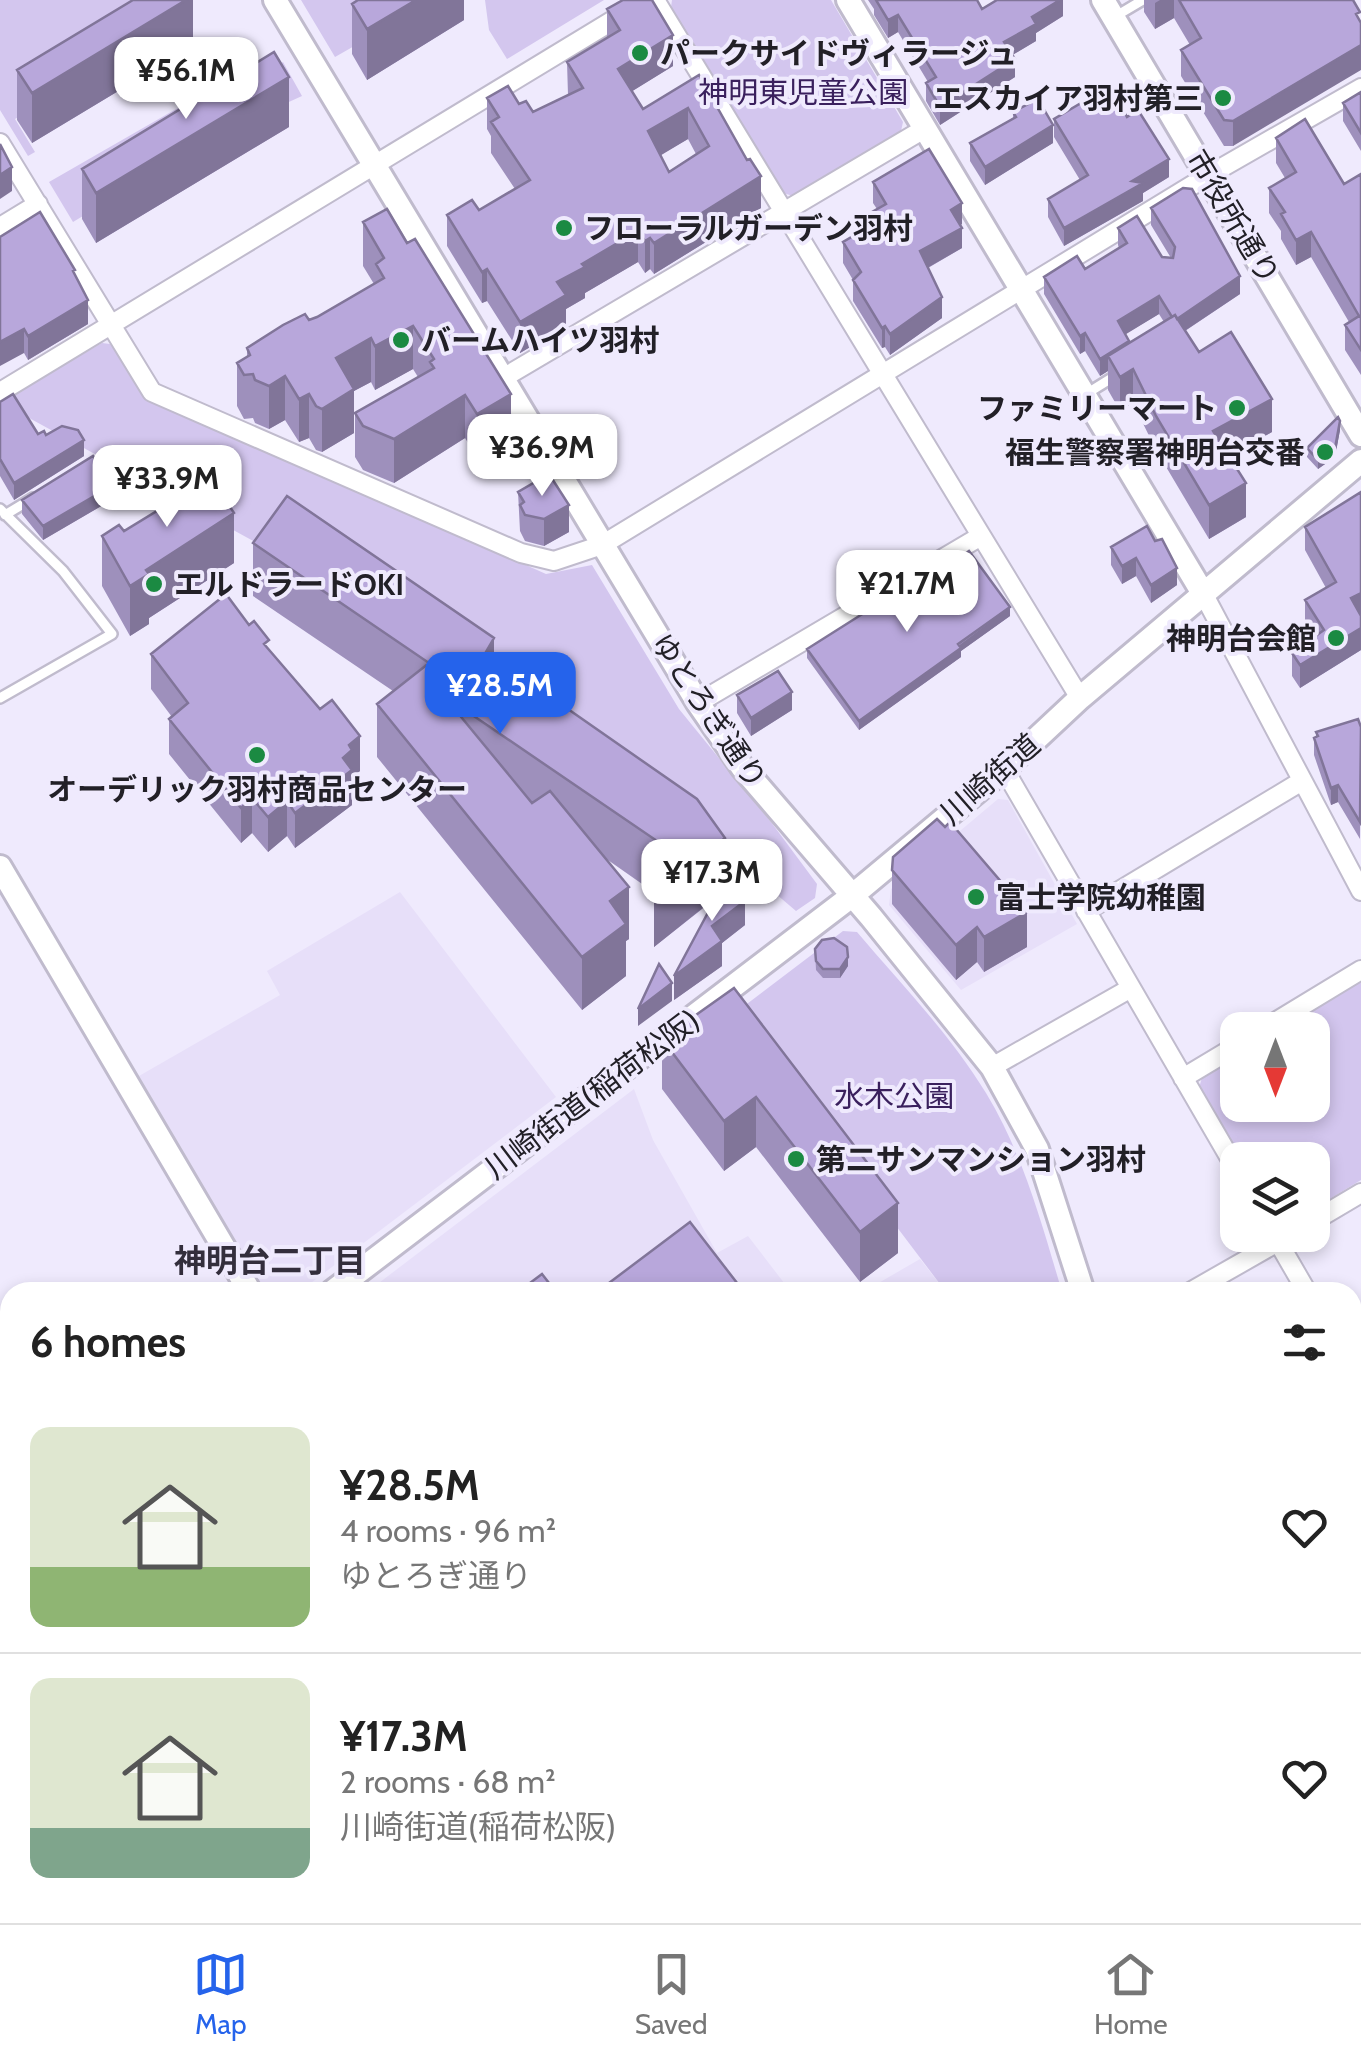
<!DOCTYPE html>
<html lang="en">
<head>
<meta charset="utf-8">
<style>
	body { margin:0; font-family:Cabin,"Noto Sans JP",sans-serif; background:#f2f2f2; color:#222; height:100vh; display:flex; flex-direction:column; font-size:38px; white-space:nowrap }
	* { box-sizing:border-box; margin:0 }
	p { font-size:32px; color:#767676 }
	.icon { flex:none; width:55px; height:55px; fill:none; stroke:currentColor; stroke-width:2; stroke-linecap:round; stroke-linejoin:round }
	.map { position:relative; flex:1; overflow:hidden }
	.drawer { position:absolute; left:0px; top:1282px; width:1362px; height:642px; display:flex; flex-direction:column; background:#fff; border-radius:30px 30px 0 0; box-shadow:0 5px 15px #0003 }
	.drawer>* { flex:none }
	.needle { width:65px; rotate:180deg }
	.buttons { position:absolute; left:1220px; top:1012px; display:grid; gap:20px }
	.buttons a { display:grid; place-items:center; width:110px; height:110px; border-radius:20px; background:#fff; box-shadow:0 5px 15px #0003; font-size:50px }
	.price { position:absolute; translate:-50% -85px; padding:0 22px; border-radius:20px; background:#fff; color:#222; font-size:32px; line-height:65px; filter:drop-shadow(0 2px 5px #0008) }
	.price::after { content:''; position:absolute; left:50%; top:60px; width:30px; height:22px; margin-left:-15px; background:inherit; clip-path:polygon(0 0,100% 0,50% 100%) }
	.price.current { background:#2563eb; color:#fff }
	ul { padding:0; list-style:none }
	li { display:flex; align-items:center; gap:30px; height:250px; padding:0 30px }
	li+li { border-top:2px solid #e0e0e0 }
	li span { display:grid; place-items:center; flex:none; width:280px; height:200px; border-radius:20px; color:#555 }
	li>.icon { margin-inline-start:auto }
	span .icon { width:120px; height:120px; fill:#fffc; stroke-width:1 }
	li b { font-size:42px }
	h2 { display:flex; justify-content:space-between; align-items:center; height:120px; padding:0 30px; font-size:42px }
	.menu { display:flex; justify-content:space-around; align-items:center; height:140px; border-top:2px solid #e0e0e0; background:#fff; font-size:28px; color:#767676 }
	.menu a { display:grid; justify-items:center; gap:5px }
	.menu .current { color:#2563eb }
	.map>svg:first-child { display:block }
</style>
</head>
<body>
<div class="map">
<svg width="1361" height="1923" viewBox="0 0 1361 1923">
	<rect width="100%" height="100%" fill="#efeafd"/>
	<path fill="#e7dff9" d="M998 799 1008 800 1077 924 961 990 889 905 891 889Z
		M400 892 556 1097 299 1292H264L139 1076 280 995 267 971Z
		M634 1089 653 1140 717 1253 748 1236 791 1292H367Z
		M920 1259 946 1292H863Z"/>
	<path fill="#d3c6ee" d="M0 0H179V20L15 119 35 152 28 156 0 110Z
		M301 0H435L335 57Z
		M485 0H604L507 59 489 30Z
		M672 0H831L903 122 901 131 793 196 780 192 671 7Z
		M283 62 302 96 280 106 275 100 73 222 49 182 183 105 186 111 231 94Z
		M102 343 110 344 151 398 546 574 592 565 679 709 771 822 817 884 815 898 796 911 720 846 277 554 0 402Z
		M843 931 857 932C901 984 950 1034 986 1093 1023 1154 1042 1224 1062 1292H946L735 1013Z
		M1361 979V1180L1313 1209 1312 1160H1242L1199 1088 1203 1074 1237 1053 1238 1105H1312V1030H1276Z"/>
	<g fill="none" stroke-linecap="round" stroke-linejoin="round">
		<g stroke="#c0bbcd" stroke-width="14">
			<path id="service" d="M1116 16 1143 0
				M1086 394 1115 376
				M0 509 63 571 112 634 0 698
				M5 515 33 498"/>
		</g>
		<g stroke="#c0bbcd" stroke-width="22">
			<path id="minor" d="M655 0 1080 698
				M0 143 152 392 521 553 554 561 602 545 1209 175 1361 88
				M0 227 38 204
				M503 378 924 129
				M0 392 625 13
				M1204 595 1361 891
				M698 703 981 536
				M1004 769 1238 1172
				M1086 911 1302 781
				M1262 1030 1361 970
				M992 1067 1131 988
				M1183 1078 1238 1045
				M1312 1222 1361 1193
				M1274 1235 1307 1292
				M1190 1292 1290 1235
				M1352 1371 1361 1385
				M1352 1565 1361 1560
				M0 1590 10 1605
				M265 1915 272 1923
				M456 1923 469 1915"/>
		</g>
		<g stroke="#c0bbcd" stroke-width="28">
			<path id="tertiary" d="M275 0 698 703 742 767 871 917 992 1067 1037 1149 1083 1292
				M848 0 1204 595
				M1103 0 1361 435
				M0 867 250 1292
				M332 1292 853 895 1004 769 1080 698 1361 461
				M0 1546 10 1539
				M1352 1735 1361 1744
				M614 1915 618 1923"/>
		</g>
		<use href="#service" stroke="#fff" stroke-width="9"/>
		<use href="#minor" stroke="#fff" stroke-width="18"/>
		<use href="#tertiary" stroke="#fff" stroke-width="22"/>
	</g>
	<path fill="#9e90bc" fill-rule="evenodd" d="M193 0V46L32 143 17 120V70Z
		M464 0V20L367 80 352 54V4Z
		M868 0H977L982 9 1063 0V16L1036 33V41L1012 55 1015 77 940 125 926 101V83L928 82 898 32 888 38 874 15V9Z
		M1144 0H1353L1233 146H1224L1181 76V50L1190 45 1174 18 1155 29 1144 12Z
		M607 9 673 66 632 91 643 109 699 75 761 208 654 274 650 269 645 273 638 262 585 293V298L566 309V326L520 353 487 301 482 303 447 246V215L479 210 515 189 491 153V136L487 129V98L519 104 533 112 568 95 567 62 607 38ZM688 139 696 154 669 172 660 155Z
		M1361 92V151L1343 121V103Z
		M1013 112 1053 143 985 185 970 161V143L1013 118Z
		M1127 117 1169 177 1143 193V201L1064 246 1048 217V199L1080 180 1054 137V119Z
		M289 127 96 243 82 219V169Z
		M1276 138 1344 184 1361 174V375L1345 350V325L1349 322 1311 257 1296 265 1281 239V231L1269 213V188L1285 178 1276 163Z
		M873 182 962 224 960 225 962 248 928 268 942 318 890 355 885 347 882 348 853 301V280L843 263V242L872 225V212L877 209 873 203Z
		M1151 208 1240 294 1185 331 1199 352 1272 432 1229 456 1246 517 1209 539 1156 450 1133 403 1120 411 1108 390V371L1100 376 1085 351 1080 354 1044 294V277L1085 269 1119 248 1118 245V228L1162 257 1171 258 1151 225ZM1159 314 1164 322 1129 344 1125 334Z
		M363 222 511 437 477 457 465 438 394 483 363 470 355 457V413L418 377 413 369 375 390 371 382 354 391V433L322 452 316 450 309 438 299 442 285 420 269 429 255 423 253 418 244 419 237 406V363L247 358V348L317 317 374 284 363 266Z
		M0 237 75 276 88 324 28 360 24 353Z
		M0 402 38 434 46 435 84 456 14 500 0 476Z
		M1340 430 1335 457 1318 469 1307 457V448Z
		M98 463 127 491 43 540 22 514V500Z
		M518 492 569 532 544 546 525 541 520 531Z
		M1361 492V650L1300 688 1292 676V653L1314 637 1305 622V600L1326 588 1305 550V527Z
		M1147 526 1177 585 1151 603 1136 576 1122 584 1111 565V547Z
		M102 536 234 563 149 618V624L130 636 102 586Z
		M253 543 494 657 725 880 745 925 722 943V966L674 1000 716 898 654 947 655 893 605 858 629 939 626 941V976L582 1010 377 757V704L393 691 253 596Z
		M917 588 1010 616 961 651V657L859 730 807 658V649Z
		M249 625 360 771 352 777V805L295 848 287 836 268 852 252 833 241 843 169 754V719L172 717 151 689V654Z
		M737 695 792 710 751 736 737 713Z
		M1361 727 1360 839 1338 802 1331 805 1314 755V738L1316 737V732Z
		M892 870 1027 947 984 972 977 962 956 980 892 904Z
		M815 949 848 966 840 978H823L816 970Z
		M734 988 898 1253 860 1282 756 1147 724 1171 662 1089V1039Z"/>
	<path fill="#817599" d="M186 0H193V46L32 143V93Z
		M416 0H464V20L367 80V29Z
		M1060 0H1063V16L1036 33V41L1004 60V42L1032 17Z
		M1160 0H1174V18L1155 29V3Z
		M898 15V32L888 38V20Z
		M673 35V66L618 100V69Z
		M1361 45V70L1233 146V121Z
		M1015 59V77L940 125V107Z
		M289 77V127L96 243V193Z
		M688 108V139L648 163V131Z
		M1053 125V143L985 185V167Z
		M1169 159V177L1143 193V201L1064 246V228L1132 181Z
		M12 167V191L0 199V175Z
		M761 176V208L654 274V243Z
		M962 203V224L951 231V210Z
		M962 228V248L920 272V251Z
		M638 231V262L585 293V298L566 309V326L520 353V322L557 282 582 264Z
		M1311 232V257L1296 265V240Z
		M650 238V269L645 273V241Z
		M487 269V301L482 303V272Z
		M1240 276V294L1174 338V321Z
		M1159 296V314L1118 339V321Z
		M942 297V318L890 355V334Z
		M88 300V324L28 360V336Z
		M413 326V369L375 390V346Z
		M885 326V347L882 348V328Z
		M24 329V353L0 366V342Z
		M1085 333V351L1080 354V336Z
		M371 338V382L354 391V433L322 452V409L336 358Z
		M1129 341V358L1108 356V371L1100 376V359Z
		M1133 369V403L1120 411V377Z
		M285 376V420L269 429V386Z
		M309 394V438L299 442V399Z
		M511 394V437L477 457V414Z
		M465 395V438L394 483V439Z
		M1272 399V432L1213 465V431Z
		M1340 421V430L1335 457 1318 469V460Z
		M84 440V456L14 500V483Z
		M127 477V491L43 540V526Z
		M1246 483V517L1209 539V505Z
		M569 505V532L544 546V519Z
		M234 513V563L149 618V624L130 636V586L146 570Z
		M1136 558V576L1122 584V566Z
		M1177 568V585L1151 603V585Z
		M1361 593V615L1351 598Z
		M1010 607V616L961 651V657L859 730V721Z
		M1361 628V650L1300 688V665Z
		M494 638V691L486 652Z
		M792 692V710L751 736V718Z
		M360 736V771L352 777V805L295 848V813L343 758 349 745Z
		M1338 785V802L1331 805V788Z
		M252 798V833L241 843V808Z
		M287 801V836L268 852V817Z
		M725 838V890L654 947V895Z
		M629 887V939L626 941V976L582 1010V957L610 901Z
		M745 901V925L722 943V966L674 1000V976L712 926Z
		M1027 912V947L984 972V937Z
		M977 927V962L956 980V945Z
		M848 957V966L840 978V969Z
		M672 983V1001L638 1026V1009Z
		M756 1097V1147L724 1171V1121Z
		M898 1203V1253L860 1282V1232Z"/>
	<path fill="#b8a7db" stroke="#817599" stroke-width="2.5" fill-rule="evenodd" d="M133 0H186L32 93 17 70Z
		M358 0H416L367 29 352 4Z
		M623 0H652L673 35 618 69 643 109 699 75 747 160 750 159 761 176 654 243 650 238 645 241 638 231 582 264 585 267 557 282 566 295 520 322 487 269 482 272 447 215 472 200 479 210 530 180 491 122 499 117 487 98 508 86 519 104 526 101 533 112 583 88 567 62 620 30 607 9ZM688 108 709 146 669 172 648 131Z
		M876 0H977L982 9 997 0H1060L1032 17 1036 24 1004 42 1015 59 940 107 926 83 936 77 898 15 888 20Z
		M1179 0H1353L1360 12 1356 14 1361 23V45L1233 121 1224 120 1181 50 1201 38Z
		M274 52 289 77 96 193 82 169Z
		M1110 86 1127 117 1138 110 1169 159 1132 181 1143 183 1064 228 1048 199 1088 175 1054 119Z
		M1361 92V133L1343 103Z
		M1038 99 1053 125 985 167 970 143 1016 117 1013 112Z
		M1305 119 1344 184 1361 174V350L1345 325 1359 316 1311 232 1296 240 1281 214 1285 212 1269 188 1296 172 1276 138Z
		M0 144 12 167 0 175Z
		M929 149 962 203 951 210 962 228 920 251 942 297 890 334 885 326 882 328 853 280 861 272 843 242 877 222 872 212 886 204 873 182Z
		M1183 188 1192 189 1240 276 1177 319 1175 315 1172 317 1159 296 1118 321 1129 341 1100 359 1085 333 1080 336 1044 277 1077 256 1085 269 1127 243 1118 228 1137 216 1162 257 1173 258 1175 247 1151 208Z
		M387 209 407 243 415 239 511 394 477 414 465 395 394 439 363 426 355 413 434 368 430 362 434 359 413 326 375 346 371 338 336 358 354 389 322 409 316 406 309 394 299 399 285 376 269 386 255 380 253 374 244 375 237 363 250 355 247 348 283 325 305 314 309 320 317 317 384 278 376 264 384 258 363 222Z
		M40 212 75 270 73 271 88 300 28 336 24 329 0 342V237Z
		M1175 315 1199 352 1231 332 1272 399 1213 431 1246 483 1209 505 1156 416 1133 369 1120 377 1108 356Z
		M13 394 38 434 44 431 46 435 62 426 78 430 84 440 14 483 0 459V402Z
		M1338 417 1340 421 1335 448 1318 460 1307 448Z
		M115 454 127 477 43 526 22 500 93 456 98 463Z
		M549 474 569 505 544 519 525 515 520 505 524 502 518 492Z
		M211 478 234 513 146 570 149 574 130 586 102 536 119 525 124 531Z
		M1361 492V593L1351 598 1361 616V628L1300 665 1292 653 1324 630 1305 600 1336 582 1305 527Z
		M287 496 494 638 486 652 697 799 725 838 654 895 669 862 660 843 443 695 532 803 550 791 629 887 610 901 626 924 582 957 377 704 429 663 253 543Z
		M1147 526 1155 541 1162 539 1177 568 1151 585 1136 558 1122 566 1111 547Z
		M969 551 1010 607 958 644 961 648 859 721 807 649 913 582 917 588Z
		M226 594 249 625 254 621 269 640 264 644 320 709 332 700 360 736 349 745 352 750 343 758 352 770 295 813 287 801 268 817 252 798 241 808 169 719 188 703 151 654Z
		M778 671 792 692 751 718 737 695Z
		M1358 719 1361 727 1360 822 1338 785 1331 788 1314 738 1318 736 1316 732Z
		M937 819 945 827 950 822 1027 912 984 937 977 927 956 945 892 870 893 857Z
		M727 877 745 901 712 926 722 941 674 976Z
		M834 938 847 947 848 957 840 969H823L816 961 815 949 822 940Z
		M659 964 672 983 638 1009Z
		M734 988 898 1203 860 1232 756 1097 724 1121 662 1039Z
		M690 1222 744 1292H597Z
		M542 1274 556 1292H518Z"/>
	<g fill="#1b8a42" stroke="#efeafd" stroke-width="4">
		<circle cx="640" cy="53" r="10"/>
		<circle cx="1223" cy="98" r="10"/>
		<circle cx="564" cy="228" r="10"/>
		<circle cx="401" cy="340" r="10"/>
		<circle cx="1237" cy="408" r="10"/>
		<circle cx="1325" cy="452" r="10"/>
		<circle cx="154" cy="584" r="10"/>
		<circle cx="1336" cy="638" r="10"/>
		<circle cx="257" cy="755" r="10"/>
		<circle cx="976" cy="897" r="10"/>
		<circle cx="796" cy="1159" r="10"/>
	</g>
	<g text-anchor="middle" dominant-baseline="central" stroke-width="8" stroke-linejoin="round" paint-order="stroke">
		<g font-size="30" font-weight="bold" fill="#222027" stroke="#efeafd" text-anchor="start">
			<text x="660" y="53">パークサイドヴィラージュ</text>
			<text x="1203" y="98" text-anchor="end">エスカイア羽村第三</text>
			<text x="584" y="228">フローラルガーデン羽村</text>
			<text x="421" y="340">バームハイツ羽村</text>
			<text x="1217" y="408" text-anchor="end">ファミリーマート</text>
			<text x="1305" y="452" text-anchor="end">福生警察署神明台交番</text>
			<text x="174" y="584">エルドラードOKI</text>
			<text x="1316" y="638" text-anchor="end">神明台会館</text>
			<text x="257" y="789" text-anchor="middle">オーデリック羽村商品センター</text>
			<text x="996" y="897">富士学院幼稚園</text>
			<text x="816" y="1159">第二サンマンション羽村</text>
		</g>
		<g font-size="30" fill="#3a205d" stroke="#efeafd">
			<text x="803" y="92">神明東児童公園</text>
			<text x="894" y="1096">水木公園</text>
		</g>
		<g font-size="30" fill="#222027" stroke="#efeafd">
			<text transform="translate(1233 217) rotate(59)">市役所通り</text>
			<text transform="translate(709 711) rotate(56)">ゆとろぎ通り</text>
			<text transform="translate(990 779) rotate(-41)">川崎街道</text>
			<text transform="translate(592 1094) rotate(-37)">川崎街道(稲荷松阪)</text>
		</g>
		<g font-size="32" font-weight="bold" fill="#332e3c" stroke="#efeafd">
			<text x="270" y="1260">神明台二丁目</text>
		</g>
	</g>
</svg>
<div class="buttons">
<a><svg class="needle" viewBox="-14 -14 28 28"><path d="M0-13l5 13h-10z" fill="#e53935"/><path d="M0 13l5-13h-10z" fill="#767676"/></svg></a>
<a><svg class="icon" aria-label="layers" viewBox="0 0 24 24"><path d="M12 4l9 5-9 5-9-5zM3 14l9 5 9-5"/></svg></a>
</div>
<b class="price" style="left:186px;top:122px">¥56.1M</b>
<b class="price" style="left:542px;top:499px">¥36.9M</b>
<b class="price" style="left:167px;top:530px">¥33.9M</b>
<b class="price" style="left:907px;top:635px">¥21.7M</b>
<b class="price current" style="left:500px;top:737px">¥28.5M</b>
<b class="price" style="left:712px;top:924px">¥17.3M</b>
<section class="drawer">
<h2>6 homes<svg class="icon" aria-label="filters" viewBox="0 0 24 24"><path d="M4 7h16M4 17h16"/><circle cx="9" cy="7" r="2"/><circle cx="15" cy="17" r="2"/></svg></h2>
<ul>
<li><span style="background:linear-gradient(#dfe7d0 70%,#8fb573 0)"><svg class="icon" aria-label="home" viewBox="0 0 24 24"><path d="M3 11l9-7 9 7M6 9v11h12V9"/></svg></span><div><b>¥28.5M</b><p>4 rooms · 96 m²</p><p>ゆとろぎ通り</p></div><svg class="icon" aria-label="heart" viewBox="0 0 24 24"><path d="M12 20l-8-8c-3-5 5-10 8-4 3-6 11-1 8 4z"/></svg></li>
<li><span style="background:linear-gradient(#dfe7d0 75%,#7fa58c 0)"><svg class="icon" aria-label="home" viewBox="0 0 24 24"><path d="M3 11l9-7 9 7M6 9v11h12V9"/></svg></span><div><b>¥17.3M</b><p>2 rooms · 68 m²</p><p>川崎街道(稲荷松阪)</p></div><svg class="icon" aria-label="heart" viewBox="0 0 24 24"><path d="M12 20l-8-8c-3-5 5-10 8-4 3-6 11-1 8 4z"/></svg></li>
</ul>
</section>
</div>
<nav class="menu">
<a class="current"><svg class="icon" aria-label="map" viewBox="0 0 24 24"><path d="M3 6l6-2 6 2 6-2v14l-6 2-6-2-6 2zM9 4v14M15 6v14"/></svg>Map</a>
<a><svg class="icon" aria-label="saved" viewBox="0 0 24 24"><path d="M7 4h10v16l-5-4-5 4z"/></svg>Saved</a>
<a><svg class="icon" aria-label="home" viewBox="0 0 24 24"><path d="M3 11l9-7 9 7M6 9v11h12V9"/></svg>Home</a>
</nav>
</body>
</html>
